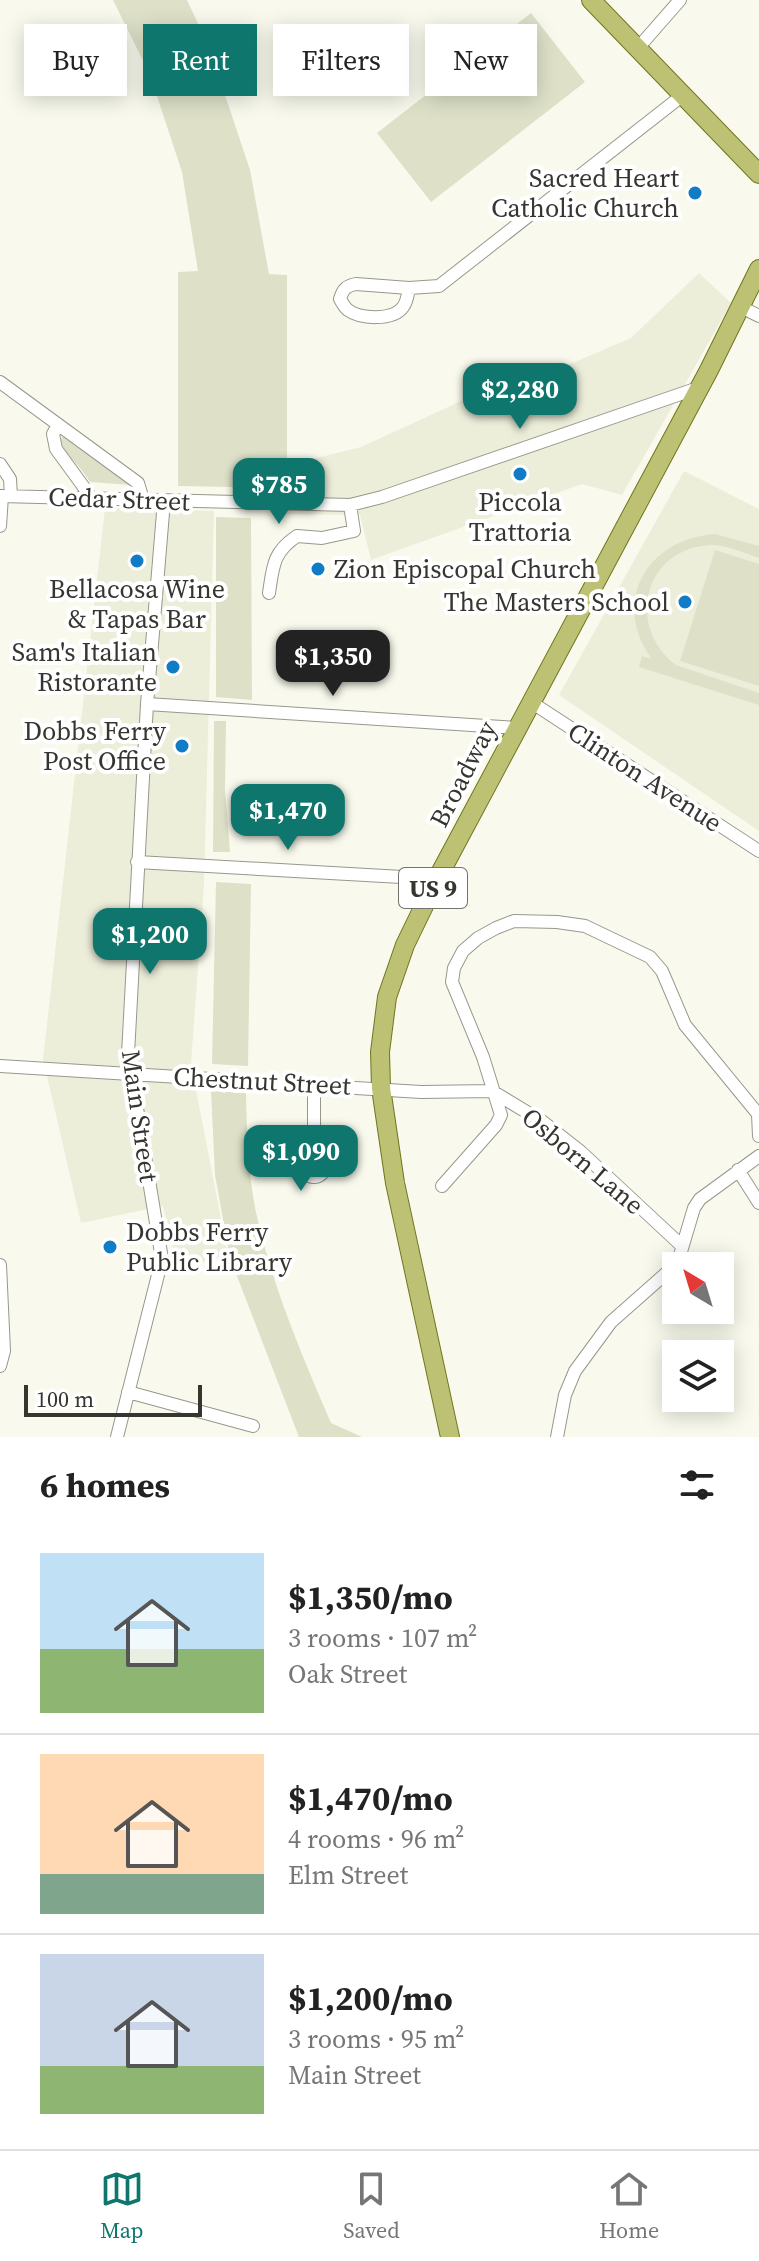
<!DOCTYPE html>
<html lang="en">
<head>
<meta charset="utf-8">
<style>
	body { margin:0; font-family:"Source Serif 4",serif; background:#f2f2f2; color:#222; height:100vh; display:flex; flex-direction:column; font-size:30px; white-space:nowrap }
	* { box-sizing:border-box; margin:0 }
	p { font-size:26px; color:#767676 }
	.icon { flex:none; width:44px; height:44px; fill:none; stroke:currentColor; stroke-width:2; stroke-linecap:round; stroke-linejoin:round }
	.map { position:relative; height:1437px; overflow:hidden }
	.drawer { display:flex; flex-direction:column; background:#fff; flex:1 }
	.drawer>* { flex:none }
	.top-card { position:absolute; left:24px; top:24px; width:712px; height:72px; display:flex; gap:16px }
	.needle { width:52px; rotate:322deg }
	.buttons { position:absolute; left:662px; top:1252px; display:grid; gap:16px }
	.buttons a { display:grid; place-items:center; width:72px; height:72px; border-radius:0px; background:#fff; box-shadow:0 4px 20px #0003; font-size:40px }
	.scale { position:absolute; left:24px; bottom:20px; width:178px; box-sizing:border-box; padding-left:8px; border:4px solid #363631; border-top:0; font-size:22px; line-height:28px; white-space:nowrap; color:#363631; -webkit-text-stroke:6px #fff; paint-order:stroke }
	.price { position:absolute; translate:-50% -68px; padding:0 18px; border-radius:16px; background:#0f766e; color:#fff; font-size:26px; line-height:52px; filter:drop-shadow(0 2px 4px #0008) }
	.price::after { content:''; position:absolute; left:50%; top:48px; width:24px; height:18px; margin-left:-12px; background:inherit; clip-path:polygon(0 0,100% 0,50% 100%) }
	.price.selected { background:#222; color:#fff }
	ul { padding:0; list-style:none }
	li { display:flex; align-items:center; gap:24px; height:200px; padding:0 40px }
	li+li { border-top:2px solid #e0e0e0 }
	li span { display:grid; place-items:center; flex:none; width:224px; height:160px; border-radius:0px; color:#555 }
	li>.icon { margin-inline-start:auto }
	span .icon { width:96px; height:96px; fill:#fffc; stroke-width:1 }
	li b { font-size:34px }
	h2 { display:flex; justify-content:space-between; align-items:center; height:96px; padding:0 40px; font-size:34px }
	.tag { padding:0 28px; border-radius:0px; background:#fff; box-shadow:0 4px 20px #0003; font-size:28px; line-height:72px }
	.tag.selected { background:#0f766e; color:#fff }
	.tab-bar { display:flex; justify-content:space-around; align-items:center; height:112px; border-top:2px solid #e0e0e0; background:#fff; font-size:22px; color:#767676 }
	.tab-bar a { display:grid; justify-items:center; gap:4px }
	.tab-bar .selected { color:#0f766e }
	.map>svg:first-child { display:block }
</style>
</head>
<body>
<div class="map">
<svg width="759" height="1437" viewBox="0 0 759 1437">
	<rect width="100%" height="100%" fill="#f9faed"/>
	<path fill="#eceeda" d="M699 273 731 303 622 495 582 484 371 560 360 515 278 514 277 468 361 447 472 396 470 381 522 363 528 382 631 338Z
		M684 471 759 509V831L559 695Z
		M105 508 214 511 204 884 191 1064 228 1255 178 1270 163 1206 81 1223 43 1059Z"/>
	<path fill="#dee1c8" d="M113 0H187L209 47 250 170 269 274 287 275V488L178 486V272L198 271 182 172 150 75Z
		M531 13 585 82 431 202 377 133Z
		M62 437H65L131 485 90 482C82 468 69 458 59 444Z
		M216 517 251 518 252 700 216 697Z
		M715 534 759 546V558C744 553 727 545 711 545 644 548 625 626 676 665L759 693V705L639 667 642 656 652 659C609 601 649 538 715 534Z
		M715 550 759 564V686L680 661Z
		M214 721H226L225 790 230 852H213Z
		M216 882 251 884 248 1066 212 1064Z
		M211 1091 246 1093C247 1135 248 1180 258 1221 274 1290 303 1358 331 1423L362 1437H299L230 1258 215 1175Z"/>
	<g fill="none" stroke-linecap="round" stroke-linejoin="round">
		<g stroke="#97988c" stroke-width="14">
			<path id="minor" d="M638 48 680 0
				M356 284 409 288C408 294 407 302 403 307 393 321 360 319 348 310 344 307 342 302 340 299 343 289 346 286 356 284Z
				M409 288 439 286 683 95
				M741 307 759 316
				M0 382 138 483 143 500
				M58 425 53 434 56 449 91 497
				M0 464 10 479 11 496
				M0 496 350 505 382 497 698 388
				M0 526 2 496
				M269 593C273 566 273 552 297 536L322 538 354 531 350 505
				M531 702 759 851
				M147 704 516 728
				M137 862 437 879
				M0 1066 421 1092 492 1091 543 1122 581 1152 682 1246
				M314 1085V1154
				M303 1166a11 11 0 1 1 22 0a11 11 0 1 1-22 0Z
				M738 1170 759 1203
				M442 1186 496 1125 501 1115 483 1057 452 982 454 968 463 951 478 938 496 928 514 921 557 922 585 926 650 957 662 971 685 1025 758 1114 759 1136
				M0 1265 4 1351 0 1366
				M128 1392 253 1426
				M117 1437 162 1259 128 1054 147 704 164 501
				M557 1437 565 1395 575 1371 611 1322 671 1269 680 1255 694 1208 700 1199 759 1156"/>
		</g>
		<g stroke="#71751f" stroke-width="20">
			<path id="primary" d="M591 0 759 174
				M450 1437 395 1183 381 1088 380 1052 387 997 405 945 437 879 709 370 759 269"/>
		</g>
		<use href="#minor" stroke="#fff" stroke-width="12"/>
		<use href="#primary" stroke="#bdc173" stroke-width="18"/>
	</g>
	<g fill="#107cc6" stroke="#fff" stroke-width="3">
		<circle cx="695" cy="193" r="8"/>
		<circle cx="520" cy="474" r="8"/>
		<circle cx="137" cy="561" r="8"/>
		<circle cx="318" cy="569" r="8"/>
		<circle cx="685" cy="602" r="8"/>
		<circle cx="173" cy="667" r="8"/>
		<circle cx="182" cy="746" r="8"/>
		<circle cx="110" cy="1247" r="8"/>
	</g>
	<g text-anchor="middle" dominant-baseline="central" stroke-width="8" stroke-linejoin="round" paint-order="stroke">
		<rect fill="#fff" stroke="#72726f" stroke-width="2" x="399" y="868" width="68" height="40" rx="6"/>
		<g font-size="24" font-weight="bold" fill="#363631">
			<text x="433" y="888">US 9</text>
		</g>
		<g font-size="26" fill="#363631" stroke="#fff" text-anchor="end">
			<text x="679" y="178">Sacred Heart<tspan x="679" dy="30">Catholic Church</tspan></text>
			<text x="520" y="502" text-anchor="middle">Piccola<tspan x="520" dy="30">Trattoria</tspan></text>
			<text x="334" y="569" text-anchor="start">Zion Episcopal Church</text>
			<text x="137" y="589" text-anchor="middle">Bellacosa Wine<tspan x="137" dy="30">&amp; Tapas Bar</tspan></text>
			<text x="669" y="602">The Masters School</text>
			<text x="157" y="652">Sam's Italian<tspan x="157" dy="30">Ristorante</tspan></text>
			<text x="166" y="731">Dobbs Ferry<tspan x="166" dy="30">Post Office</tspan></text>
			<text x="126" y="1232" text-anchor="start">Dobbs Ferry<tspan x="126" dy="30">Public Library</tspan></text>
		</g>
		<g font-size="26" fill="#363631" stroke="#fff">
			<text transform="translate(119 499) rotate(2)">Cedar Street</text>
			<text transform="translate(463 774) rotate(-63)">Broadway</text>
			<text transform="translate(645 777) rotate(33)">Clinton Avenue</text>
			<text transform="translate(262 1081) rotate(3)">Chestnut Street</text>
			<text transform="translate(140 1116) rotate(82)">Main Street</text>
			<text transform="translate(583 1161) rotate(40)">Osborn Lane</text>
		</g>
	</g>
</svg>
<div class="buttons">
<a><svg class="needle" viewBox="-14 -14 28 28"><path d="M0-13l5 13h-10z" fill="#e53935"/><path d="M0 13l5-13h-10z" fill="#767676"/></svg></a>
<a><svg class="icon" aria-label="layers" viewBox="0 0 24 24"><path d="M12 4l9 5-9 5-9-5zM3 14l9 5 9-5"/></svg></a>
</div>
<div class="scale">100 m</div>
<b class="price" style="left:520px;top:431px">$2,280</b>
<b class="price" style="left:279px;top:526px">$785</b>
<b class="price selected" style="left:333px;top:698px">$1,350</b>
<b class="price" style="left:288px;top:852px">$1,470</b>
<b class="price" style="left:150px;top:976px">$1,200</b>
<b class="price" style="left:301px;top:1193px">$1,090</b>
<div class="top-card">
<a class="tag">Buy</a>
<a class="tag selected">Rent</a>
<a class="tag">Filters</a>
<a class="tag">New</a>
</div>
</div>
<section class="drawer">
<h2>6 homes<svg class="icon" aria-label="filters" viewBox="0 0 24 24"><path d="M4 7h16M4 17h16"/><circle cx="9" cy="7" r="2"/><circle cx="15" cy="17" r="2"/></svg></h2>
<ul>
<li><span style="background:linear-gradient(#bfe0f5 60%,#8fb573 0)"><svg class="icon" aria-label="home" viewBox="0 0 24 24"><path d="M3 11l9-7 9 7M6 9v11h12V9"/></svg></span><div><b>$1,350/mo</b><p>3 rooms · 107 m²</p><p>Oak Street</p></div></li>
<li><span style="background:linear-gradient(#ffd9b3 75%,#7fa58c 0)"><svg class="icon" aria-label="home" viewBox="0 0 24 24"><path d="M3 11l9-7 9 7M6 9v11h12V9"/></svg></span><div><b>$1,470/mo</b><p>4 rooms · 96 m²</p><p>Elm Street</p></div></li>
<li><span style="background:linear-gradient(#c9d6e8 70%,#8fb573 0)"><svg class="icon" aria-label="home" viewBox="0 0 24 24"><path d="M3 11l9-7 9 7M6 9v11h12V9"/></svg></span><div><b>$1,200/mo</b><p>3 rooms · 95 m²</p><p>Main Street</p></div></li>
</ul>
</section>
<nav class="tab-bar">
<a class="selected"><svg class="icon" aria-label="map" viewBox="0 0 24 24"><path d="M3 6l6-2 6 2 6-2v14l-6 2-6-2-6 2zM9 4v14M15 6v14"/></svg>Map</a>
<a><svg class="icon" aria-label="saved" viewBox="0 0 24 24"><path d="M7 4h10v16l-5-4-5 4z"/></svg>Saved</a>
<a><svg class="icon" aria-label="home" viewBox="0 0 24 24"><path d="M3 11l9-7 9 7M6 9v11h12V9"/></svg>Home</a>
</nav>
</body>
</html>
